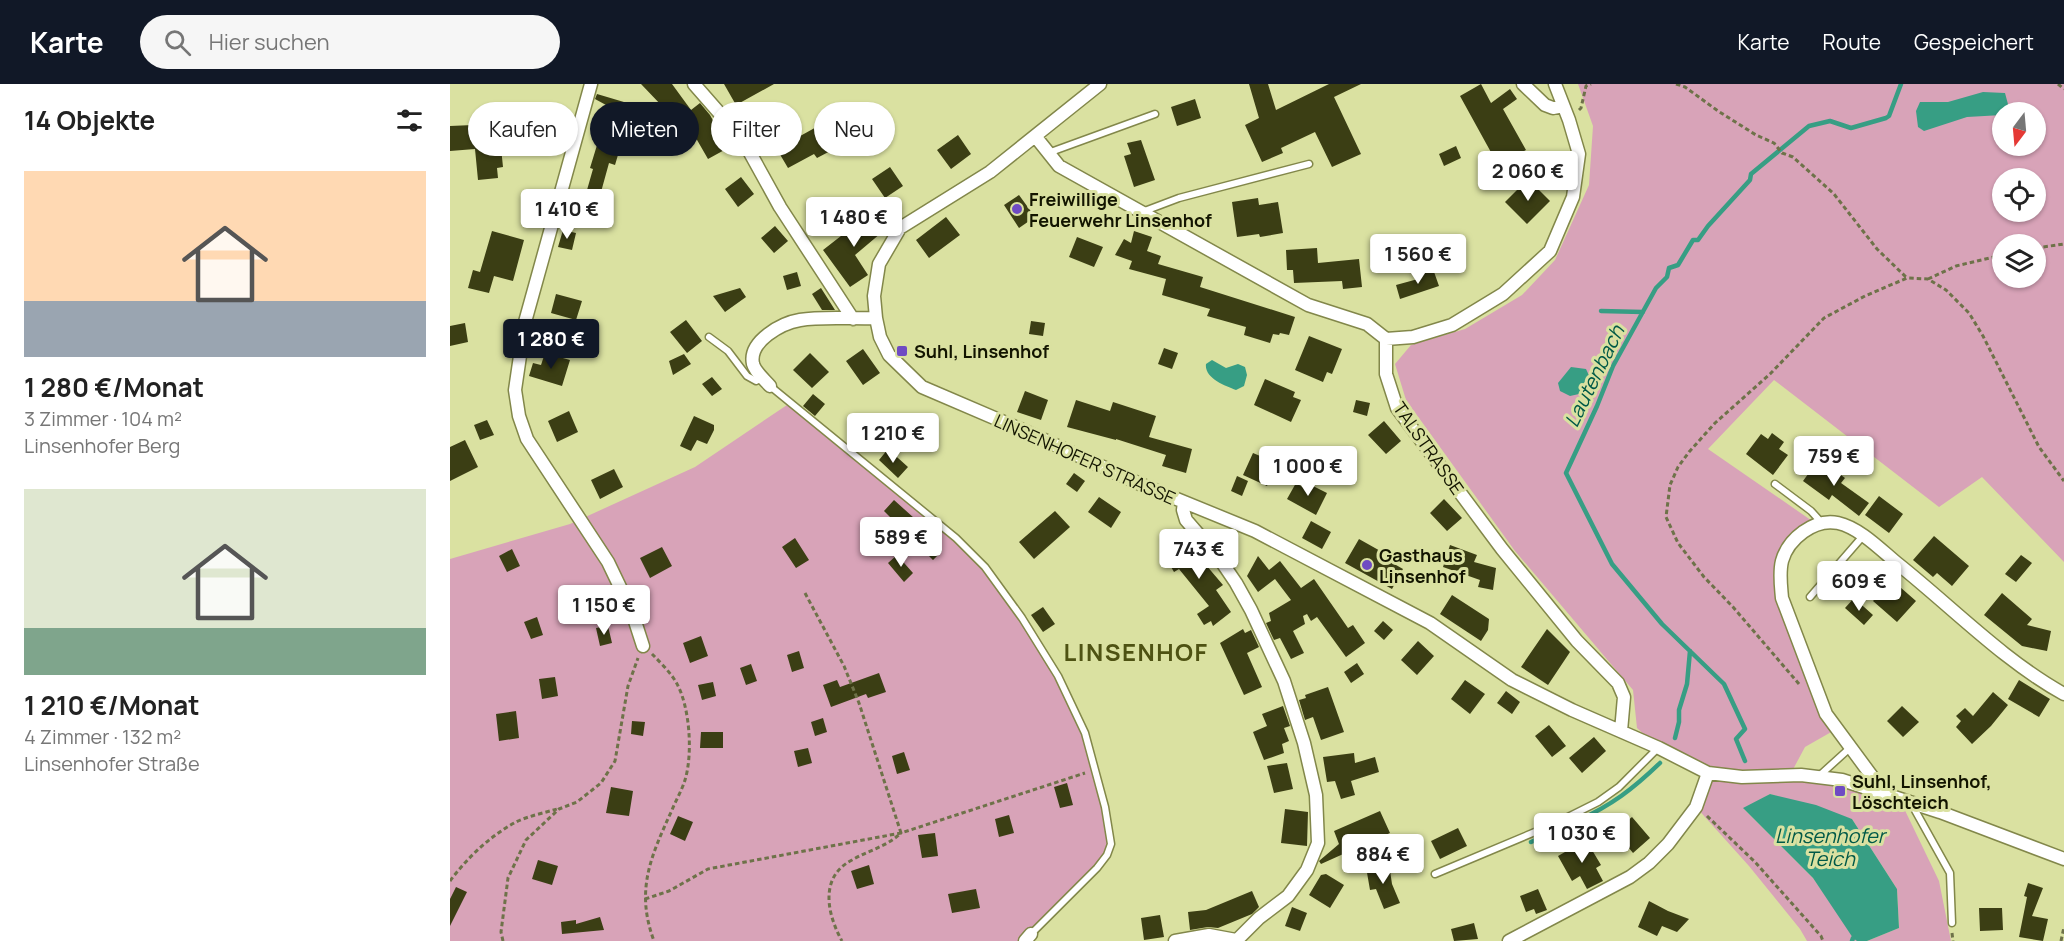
<!DOCTYPE html>
<html lang="de">
<head>
<meta charset="utf-8">
<style>
	body { margin:0; font-family:Manrope,sans-serif; background:#f6f6f6; color:#222; height:100vh; display:flex; flex-direction:column; font-size:22px; white-space:nowrap }
	* { box-sizing:border-box; margin:0 }
	p { font-size:20px; color:#767676 }
	.icon { flex:none; width:33px; height:33px; fill:none; stroke:currentColor; stroke-width:2; stroke-linecap:round; stroke-linejoin:round }
	.map { position:relative; flex:1; overflow:hidden }
	.panel { display:flex; flex-direction:column; background:#fff; width:450px }
	.panel>* { flex:none }
	.hud { position:absolute; left:18px; top:18px; width:570px; height:54px; display:flex; gap:12px }
	.needle { width:39px; rotate:196deg }
	.tools { position:absolute; left:1542px; top:18px; display:grid; gap:12px }
	.tools a { display:grid; place-items:center; width:54px; height:54px; border-radius:50%; background:#fff; box-shadow:0 2px 4px #0004; font-size:30px }
	.price { position:absolute; translate:-50% -51px; padding:0 14px; border-radius:6px; background:#fff; color:#222; font-size:20px; line-height:39px; filter:drop-shadow(0 2px 3px #0008) }
	.price::after { content:''; position:absolute; left:50%; top:36px; width:18px; height:14px; margin-left:-9px; background:inherit; clip-path:polygon(0 0,100% 0,50% 100%) }
	.price.current { background:#111827; color:#fff }
	ul { padding:0; list-style:none }
	li { display:grid; align-content:center; gap:12px; height:318px; padding:0 24px }
	li span { display:grid; place-items:center; height:186px; border-radius:0px; color:#555 }
	li>.icon { margin-inline-start:auto }
	span .icon { width:108px; height:108px; fill:#fffc; stroke-width:1 }
	li b { font-size:26px }
	h2 { display:flex; justify-content:space-between; align-items:center; height:72px; padding:0 24px; font-size:26px }
	.pill { padding:0 21px; border-radius:27px; background:#fff; box-shadow:0 2px 4px #0004; font-size:21px; line-height:54px }
	.pill.current { background:#111827; color:#fff }
	header { display:flex; align-items:center; gap:36px; box-sizing:border-box; height:84px; padding:0 30px; background:#111827; color:#fff }
	header strong { font-size:28px }
	nav { display:flex; gap:33px; margin-inline-start:auto; font-size:21px }
	.search { width:420px; height:54px; background:#f6f6f6; display:flex; align-items:center; gap:15px; box-sizing:border-box; padding:0 21px; border-radius:33px; color:#767676; font-size:22px }
	main { display:flex; flex:1; min-height:0 }
	.map>svg:first-child { display:block }
</style>
</head>
<body>
<header>
<strong>Karte</strong>
<div class="search"><svg class="icon" aria-label="search" viewBox="0 0 24 24"><circle cx="10" cy="10" r="6"/><path d="M15 15l6 6"/></svg>Hier suchen</div>
<nav><a>Karte</a><a>Route</a><a>Gespeichert</a></nav>
</header>
<main>
<section class="panel">
<h2>14 Objekte<svg class="icon" aria-label="filters" viewBox="0 0 24 24"><path d="M4 7h16M4 17h16"/><circle cx="9" cy="7" r="2"/><circle cx="15" cy="17" r="2"/></svg></h2>
<ul>
<li><span style="background:linear-gradient(#ffd9b3 70%,#9aa5b1 0)"><svg class="icon" aria-label="home" viewBox="0 0 24 24"><path d="M3 11l9-7 9 7M6 9v11h12V9"/></svg></span><div><b>1 280 €/Monat</b><p>3 Zimmer · 104 m²</p><p>Linsenhofer Berg</p></div></li>
<li><span style="background:linear-gradient(#dfe7d0 75%,#7fa58c 0)"><svg class="icon" aria-label="home" viewBox="0 0 24 24"><path d="M3 11l9-7 9 7M6 9v11h12V9"/></svg></span><div><b>1 210 €/Monat</b><p>4 Zimmer · 132 m²</p><p>Linsenhofer Straße</p></div></li>
</ul>
</section>
<div class="map">
<svg width="1614" height="857" viewBox="0 0 1614 857">
	<rect width="100%" height="100%" fill="#dae1a1"/>
	<path fill="#d8a3b8" fill-rule="evenodd" d="M1128 0H1614V478L1532 393 1489 423 1324 296 1258 365 1368 441 1340 470 1336 481 1337 512 1380 626 1390 643 1355 663 1340 691 1449 714 1489 797 1501 857H1417L1449 844 1447 805 1402 735 1320 710 1294 725 1363 794 1407 857H1357L1350 845 1299 782 1246 723 1258 689 1209 664 1187 644 1183 606 1065 467 956 316 945 280 961 261 1015 245 1072 211 1105 176 1139 101 1143 42ZM1552 28H1586V62H1552ZM1552 94H1586V128H1552ZM1552 160H1586V194H1552Z
		M340 319 506 454 535 483 608 592 635 649 661 760 657 771 575 857H0V475L120 440 245 383Z"/>
	<path fill="#379e84" d="M1533 8 1555 9 1559 24 1557 28H1552V31L1517 33 1474 47 1468 43 1466 27 1470 18H1498Z
		M762 276 776 284 788 280 795 283 797 291 794 302 786 306C775 302 754 294 756 280Z
		M1121 283 1136 285 1143 300 1138 308 1120 312 1110 307 1108 299Z
		M1320 710 1366 721 1402 735 1447 805 1449 844 1417 857H1407L1403 854 1363 794 1293 724Z"/>
	<g fill="none" stroke-linecap="round" stroke-linejoin="round">
		<path stroke="#379e84" stroke-width="4.5" d="M1151 227 1193 228
			M1225 654 1229 638V626L1237 600 1240 567
			M1295 677 1286 655 1295 645 1274 600 1212 540 1162 480 1116 389 1147 322 1163 282 1206 204 1217 193 1219 184 1228 181 1243 156H1248L1258 142 1300 96 1301 90 1359 42 1380 37 1401 44 1436 34 1439 32 1451 0
			M1127 737C1162 721 1183 705 1210 679
			M1081 758 1097 751
			M1402 857 1403 854"/>
	</g>
	<path fill="#3b3e14" d="M191 0H222L241 26 250 19 260 31 278 64 258 75 239 42 234 45Z
		M274 0H324L286 21Z
		M799 0H818L826 26 879 0H911L884 13 911 70 882 83 865 48 831 64 833 69 812 78 795 41 809 34Z
		M1031 0 1041 19 1060 5 1067 15 1053 25 1076 66 1048 81 1010 12Z
		M147 10 184 21 196 27 189 39 145 15Z
		M745 15 751 34 727 42 721 23Z
		M48 34 53 83 47 84 48 94 28 96 25 65 0 67V42L23 41 22 36Z
		M379 36 389 53 382 57 386 64 367 74 364 70 338 84 325 62 341 53 343 56Z
		M151 48 173 54 165 81 159 79 151 108 157 110 151 133 131 127 143 85 140 84Z
		M508 51 521 70 501 85 487 66Z
		M691 56 705 96 684 103 674 72 681 70 677 59Z
		M1006 62 1011 74 994 82 989 70Z
		M440 83 453 102 435 114 422 95Z
		M291 93 304 110 288 123 275 105Z
		M1078 95 1100 117 1077 140 1055 118Z
		M569 111 585 133 569 144 554 121Z
		M808 114 809 121 828 118 833 149 810 153 809 150 787 153 782 118Z
		M423 127 437 144 405 171 418 191 400 203 373 166Z
		M496 133 510 151 479 174 466 156Z
		M325 142 338 157 324 169 311 154Z
		M113 146 126 149 122 166 108 163Z
		M42 147 74 156 63 197 44 192 39 209 18 204 23 186 30 188Z
		M684 147 702 153 697 167 711 172 708 180 753 193 750 203 845 233 839 251 830 249 829 251 823 250 820 259 794 251 796 243 757 232 760 225 712 211 716 195 679 185 682 177 665 171 674 155 681 159Z
		M627 153 653 163 644 183 619 173Z
		M867 164 868 179 909 175 912 203 893 205 892 197 844 199 843 186H837L836 166Z
		M983 185 989 202 950 215 946 201 968 195 967 191Z
		M347 188 351 202 337 206 333 192Z
		M290 204 296 213 275 228 263 212Z
		M371 204 385 226H372L362 210Z
		M106 210 132 217 126 236 101 229Z
		M236 236 252 257 237 269 220 248Z
		M581 237 595 239 593 252 579 250Z
		M15 239 18 258 0 262V242Z
		M859 252 892 265 882 290 877 288 873 298 845 286Z
		M714 264 728 269 722 285 708 280Z
		M413 265 430 289 413 301 396 277Z
		M95 269 120 276 112 302 79 292 83 279 91 281Z
		M360 269 379 288 362 304 343 286Z
		M234 270 241 280 223 291 219 277Z
		M262 293 272 305 262 312 252 300Z
		M815 295 845 308 843 313 851 316 841 338 804 321Z
		M575 307 598 316 591 336 567 328Z
		M363 310 375 320 365 332 353 322Z
		M626 316 660 327 663 318 706 332 699 353 742 365 736 389 712 382 716 371 666 355V356L617 343Z
		M906 316 920 319 917 332 903 328Z
		M119 327 128 348 107 358 98 337Z
		M244 332 264 341V346L257 360 247 356 241 367 230 362Z
		M37 336 44 351 30 356 24 341Z
		M934 337 951 357 936 370 918 351Z
		M1322 349 1334 358 1329 365 1338 371 1323 391 1296 370 1311 350 1318 355Z
		M15 356 28 383 0 397V363Z
		M438 365 458 383 448 394 429 376Z
		M803 369 827 379 817 402 793 391Z
		M1369 375 1395 394 1391 399 1419 419 1409 432 1382 411 1379 416 1353 397Z
		M164 385 173 403 150 415 141 396Z
		M624 389 635 397 627 408 616 400Z
		M787 392 798 397 792 412 781 407Z
		M846 399 854 404 857 399 877 409 866 431 837 415Z
		M1429 412 1453 430 1439 449 1415 431Z
		M649 413 671 428 661 444 638 428Z
		M994 415 1012 434 997 447 980 429Z
		M444 416 464 434 453 446 434 427Z
		M605 427 620 443 584 475 569 458Z
		M861 437 881 448 872 465 852 454Z
		M1484 452 1519 482 1502 502 1487 489 1483 493 1463 476Z
		M739 453 756 481 773 501 766 506 781 528 763 542 761 537 754 541 747 530 759 522 729 485 724 488 713 469Z
		M345 454 359 476 346 484 332 463Z
		M479 455 492 467 483 476 471 464Z
		M909 455 941 473 939 477 953 485 942 505 895 479Z
		M1000 461 1027 471 1024 478 1046 484 1043 506 1028 503 1030 496 993 483Z
		M212 463 222 482 200 494 190 474Z
		M62 465 70 482 57 488 49 472Z
		M447 471 463 489 454 498 438 479Z
		M1571 471 1582 479 1566 498 1555 490Z
		M808 472 819 486 830 477 851 504 864 495 898 544 903 541 915 559 896 573 867 533 861 537 857 530 853 532 855 540 843 547 854 569 841 575 830 554 824 556 816 539 821 537 819 529 841 516 825 495 808 508 797 492Z
		M1442 496 1466 517 1447 538 1423 517Z
		M1552 509 1582 535 1577 541 1601 547 1597 567 1572 562 1534 531Z
		M1002 511 1039 535 1038 546 1031 557 990 530Z
		M1404 514 1423 531 1414 541 1395 524Z
		M593 523 605 540 593 548 581 531Z
		M87 533 93 551 81 555 74 538Z
		M933 537 943 546 934 556 924 547Z
		M158 542 162 559 150 562 146 544Z
		M793 545 795 549 801 546 809 563 797 569 812 603 794 611 770 559Z
		M1097 545 1120 568 1098 601 1071 583Z
		M251 552 258 572 240 579 233 559Z
		M968 557 984 572 967 591 951 576Z
		M349 567 354 584 342 588 337 571Z
		M907 579 914 590 901 599 894 588Z
		M301 580 307 597 296 601 290 584Z
		M429 589 436 608 418 614 416 610 381 623 373 601 387 596 390 603Z
		M105 593 108 612 92 615 89 595Z
		M1015 596 1035 610 1020 630 1001 615Z
		M1569 596 1600 615 1589 633 1558 615Z
		M263 598 266 612 252 616 248 601Z
		M878 603 894 648 871 656 863 633 855 636 849 616 856 614 855 611Z
		M1056 607 1070 618 1062 630 1047 619Z
		M1543 608 1558 621 1541 642 1522 660 1506 643 1511 637 1506 632 1515 624 1523 632Z
		M833 622 840 642 834 644 839 657 832 660 834 669 814 676 803 648 817 642 812 630Z
		M1452 622 1469 638 1453 653 1437 637Z
		M66 627 69 654 49 657 46 630Z
		M373 634 377 648 365 652 361 638Z
		M182 637 195 638 193 652 181 650Z
		M1099 641 1116 662 1102 673 1085 652Z
		M251 648H273V664H250Z
		M1144 653 1156 667 1132 689 1119 674Z
		M358 664 362 679 348 683 344 667Z
		M454 668 460 686 447 690 442 672Z
		M904 669 905 679 925 673 929 688 901 697 905 711 891 715 885 697 877 698 873 673Z
		M837 679 843 705 824 709 817 682Z
		M617 699 623 721 610 724 604 703Z
		M161 703 183 707 179 732 156 729Z
		M835 725 858 728 857 762 831 759Z
		M930 727 940 749 871 780 869 777 889 760 884 747Z
		M559 731 564 749 549 753 545 735Z
		M228 732 243 738 235 757 220 750Z
		M1182 733 1200 754 1183 769 1165 747Z
		M1008 744 1017 762 990 775 981 757Z
		M485 749 488 772 472 774 468 751Z
		M1136 756 1151 781 1146 784 1153 797 1137 805 1130 792 1122 797 1108 772Z
		M88 776 108 782 102 801 82 795Z
		M939 780 942 800 950 819 934 825 926 805 920 806 916 783Z
		M419 781 424 800 407 805 401 787Z
		M876 790 894 801 880 824 859 811 871 791Z
		M1578 799 1593 804 1582 832 1598 835 1593 857 1569 853 1577 813 1574 812Z
		M6 803 17 808 0 842V815Z
		M526 805 530 824 502 829 498 810Z
		M1088 805 1097 826 1086 830 1084 825 1076 828 1070 812Z
		M802 807 809 823 802 830 768 844 758 843 740 846 738 828 756 826Z
		M1199 817 1218 827 1239 835 1227 848 1212 842 1207 852 1188 843Z
		M842 823 857 829 850 847 835 842Z
		M1529 824H1552L1553 846 1530 847Z
		M710 831 714 853 694 856 691 834Z
		M150 833 154 846 112 850 111 838 126 836V840Z
		M1024 839 1028 855 1004 857 1001 845Z"/>
	<g fill="none" stroke-linecap="round" stroke-linejoin="round">
		<g stroke="#82874a" stroke-width="9">
			<path id="service" d="M598 69 705 30
				M692 128 729 114 859 80
				M259 253 278 267 297 292 306 297 312 294
				M320 302 506 454 535 483 572 534 608 592 635 649 655 723 661 760 657 771 647 784 581 850
				M1325 400 1361 427 1371 438
				M1360 513 1413 452
				M1369 692 1401 663
				M1461 719 1500 789 1502 839
				M985 790 1104 740 1148 718 1169 703 1208 664"/>
		</g>
		<g stroke="#82874a" stroke-width="15">
			<path id="minor" d="M141 0 75 238 65 306 69 332 77 355 158 478 182 528 193 562
				M244 0 293 56 330 123 403 235
				M650 0 540 88 450 144 429 180 424 212 426 234 430 253 439 271 472 303 577 348 690 400 805 447 980 539 1062 596 1122 626 1209 664 1258 689 1292 693 1351 691 1392 696 1490 728 1614 775
				M1073 0 1095 21 1103 24 1113 22
				M585 52 609 82 858 221 917 240 936 255V290L947 324 1052 465 1127 557 1168 599 1174 613 1171 647
				M936 255 963 253 1002 241 1053 210 1100 167 1123 113 1129 70 1119 36 1105 0
				M320 302C315 296 305 288 303 280 298 257 332 239 350 236 372 232 403 235 426 234
				M734 418 733 426 736 436 769 474 786 499 801 526 834 597 854 659 866 711 868 759 857 786 838 812 809 834 786 857
				M1435 710 1376 630 1332 514C1331 502 1329 489 1332 477 1338 455 1364 434 1388 439 1410 444 1431 466 1448 480 1502 523 1554 577 1614 610
				M575 857 581 850
				M725 857 759 851 786 856
				M1059 857 1180 793 1199 779 1218 760 1246 723 1258 689"/>
		</g>
		<path stroke="#6e7249" stroke-width="3" stroke-dasharray="4.5 3" stroke-linecap="butt" d="M1226 0 1235 3 1268 27 1306 51 1324 59 1332 69 1343 73 1384 110 1427 165 1457 194
			M1608 0 1614 5
			M1129 26 1131 24 1136 2 1141 0
			M1586 164 1614 160
			M1478 195 1506 182 1552 171
			M355 509 394 582 409 619 451 749C436 763 419 766 402 776 369 793 377 830 392 857
			M202 570C210 578 220 588 226 598 240 622 243 670 235 696 232 706 226 716 222 726 201 772 185 806 204 857
			M1349 600 1283 523 1254 493 1228 459 1216 433 1220 401 1228 383 1239 368 1265 339 1320 290 1374 234 1415 212 1457 194 1478 195 1496 206 1519 229 1533 252 1589 363 1614 397
			M1257 732 1305 778 1371 852 1373 857
			M0 797C18 773 40 752 66 738 78 732 94 729 107 725
			M195 815 219 807 258 785 451 749 635 689
			M1502 849 1503 857
			M53 857 51 848 58 794 76 756 109 725 127 718 151 699 165 677 178 602 188 574
			M1611 857 1614 843"/>
		<use href="#service" stroke="#fff" stroke-width="6"/>
		<use href="#minor" stroke="#fff" stroke-width="12"/>
	</g>
	<g fill="#6f4bc3" stroke="#dae1a1" stroke-width="2">
		<circle cx="567" cy="125" r="6"/>
		<rect x="446" y="261" width="12" height="12" rx="3"/>
		<circle cx="917" cy="481" r="6"/>
		<rect x="1384" y="701" width="12" height="12" rx="3"/>
	</g>
	<g text-anchor="middle" dominant-baseline="central" stroke-width="6" stroke-linejoin="round" paint-order="stroke">
		<g font-size="18" font-weight="bold" fill="#131500" stroke="#dae1a1" text-anchor="start">
			<text x="579" y="115">Freiwillige<tspan x="579" dy="21">Feuerwehr Linsenhof</tspan></text>
			<text x="464" y="267">Suhl, Linsenhof</text>
			<text x="929" y="471">Gasthaus<tspan x="929" dy="21">Linsenhof</tspan></text>
			<text x="1402" y="697">Suhl, Linsenhof,<tspan x="1402" dy="21">Löschteich</tspan></text>
		</g>
		<g font-size="18" fill="#131500" stroke="#dae1a1">
			<text transform="translate(979 364) rotate(55)">TALSTRASSE</text>
			<text transform="translate(635 375) rotate(24)">LINSENHOFER STRASSE</text>
		</g>
		<g font-size="20" font-style="italic" fill="#005947" stroke="#dae1a1">
			<text transform="translate(1144 292) rotate(-64)">Lautenbach</text>
			<text x="1380" y="751">Linsenhofer<tspan x="1380" dy="23">Teich</tspan></text>
		</g>
		<g font-size="24" font-weight="bold" letter-spacing="1.5" fill="#4e5213" stroke="#dae1a1">
			<text x="686" y="567">LINSENHOF</text>
		</g>
	</g>
</svg>
<div class="tools">
<a><svg class="needle" viewBox="-14 -14 28 28"><path d="M0-13l5 13h-10z" fill="#e53935"/><path d="M0 13l5-13h-10z" fill="#767676"/></svg></a>
<a><svg class="icon" aria-label="locate" viewBox="0 0 24 24"><circle cx="12" cy="12" r="6"/><path d="M12 2v4M12 18v4M2 12h4M18 12h4"/></svg></a>
<a><svg class="icon" aria-label="layers" viewBox="0 0 24 24"><path d="M12 4l9 5-9 5-9-5zM3 14l9 5 9-5"/></svg></a>
</div>
<b class="price" style="left:1078px;top:118px">2 060 €</b>
<b class="price" style="left:117px;top:156px">1 410 €</b>
<b class="price" style="left:404px;top:164px">1 480 €</b>
<b class="price" style="left:968px;top:201px">1 560 €</b>
<b class="price current" style="left:101px;top:286px">1 280 €</b>
<b class="price" style="left:443px;top:380px">1 210 €</b>
<b class="price" style="left:1384px;top:403px">759 €</b>
<b class="price" style="left:858px;top:413px">1 000 €</b>
<b class="price" style="left:451px;top:484px">589 €</b>
<b class="price" style="left:749px;top:496px">743 €</b>
<b class="price" style="left:1409px;top:528px">609 €</b>
<b class="price" style="left:154px;top:552px">1 150 €</b>
<b class="price" style="left:1132px;top:780px">1 030 €</b>
<b class="price" style="left:933px;top:801px">884 €</b>
<div class="hud">
<a class="pill">Kaufen</a>
<a class="pill current">Mieten</a>
<a class="pill">Filter</a>
<a class="pill">Neu</a>
</div>
</div>
</main>
</body>
</html>
